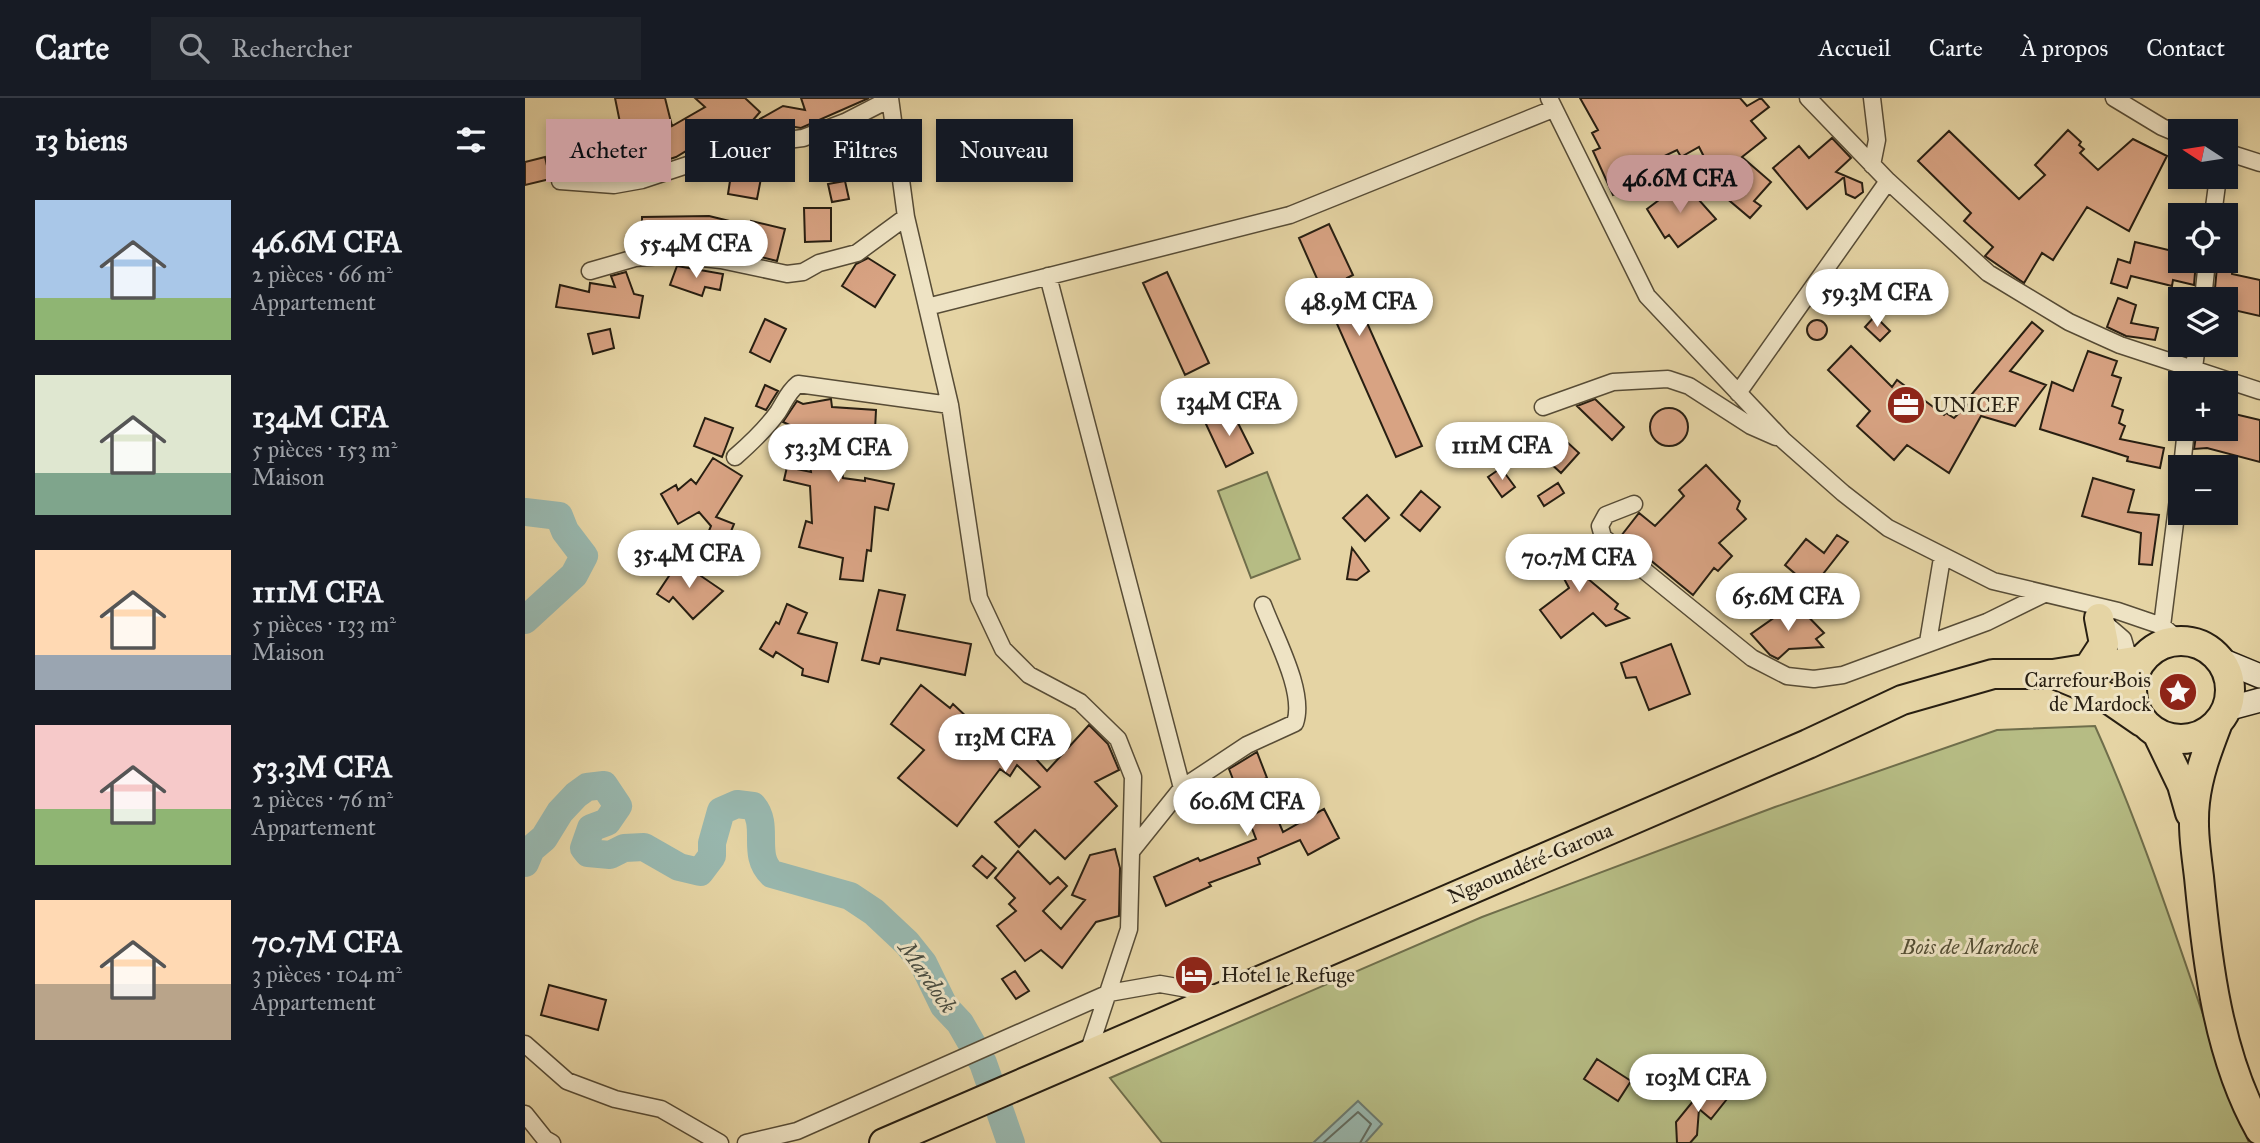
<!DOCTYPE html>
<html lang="fr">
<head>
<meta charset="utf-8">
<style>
	body { margin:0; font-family:"IM FELL Great Primer",serif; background:#20242c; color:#f1f3f6; height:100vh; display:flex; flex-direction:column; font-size:26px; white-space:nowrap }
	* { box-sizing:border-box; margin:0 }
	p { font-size:23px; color:#9ea1a6 }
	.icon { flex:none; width:38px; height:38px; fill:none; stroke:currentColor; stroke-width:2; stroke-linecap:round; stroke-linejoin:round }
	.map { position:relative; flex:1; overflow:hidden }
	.panel { display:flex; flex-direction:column; background:#171b24; width:525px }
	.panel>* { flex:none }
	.hud { position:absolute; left:21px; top:21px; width:665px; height:63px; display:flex; gap:14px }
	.needle { width:46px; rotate:282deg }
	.fabs { position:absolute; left:1643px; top:21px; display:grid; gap:14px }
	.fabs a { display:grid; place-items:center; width:70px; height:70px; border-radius:0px; background:#171b24; box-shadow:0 4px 10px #0003; font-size:35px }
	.price { position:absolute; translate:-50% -60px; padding:0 16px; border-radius:24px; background:#fff; color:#222; font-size:23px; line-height:46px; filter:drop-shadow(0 2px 4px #0008) }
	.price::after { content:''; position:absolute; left:50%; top:42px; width:21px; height:16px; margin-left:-10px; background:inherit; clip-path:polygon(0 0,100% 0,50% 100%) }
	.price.selected { background:#c59692; color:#111 }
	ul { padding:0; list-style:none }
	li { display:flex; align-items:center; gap:21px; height:175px; padding:0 35px }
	li span { display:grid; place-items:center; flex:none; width:196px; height:140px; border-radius:0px; color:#555 }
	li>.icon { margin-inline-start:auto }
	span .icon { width:84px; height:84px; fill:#fffc; stroke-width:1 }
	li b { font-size:30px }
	h2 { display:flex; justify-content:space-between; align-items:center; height:84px; padding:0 35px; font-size:30px }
	.tag { padding:0 24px; border-radius:0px; background:#171b24; box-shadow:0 4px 10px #0003; font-size:24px; line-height:63px }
	.tag.selected { background:#c59692; color:#111 }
	header { display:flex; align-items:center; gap:42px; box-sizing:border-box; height:98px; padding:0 35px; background:#171b24; border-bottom:2px solid #363941 }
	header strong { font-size:33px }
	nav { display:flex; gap:38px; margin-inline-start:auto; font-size:24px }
	.search { width:490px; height:63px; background:#20242c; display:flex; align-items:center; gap:18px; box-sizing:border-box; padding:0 24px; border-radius:0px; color:#9ea1a6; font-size:26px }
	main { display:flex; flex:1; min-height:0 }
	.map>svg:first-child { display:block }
</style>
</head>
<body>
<header>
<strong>Carte</strong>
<div class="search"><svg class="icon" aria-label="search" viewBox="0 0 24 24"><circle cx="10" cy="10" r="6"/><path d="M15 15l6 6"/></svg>Rechercher</div>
<nav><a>Accueil</a><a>Carte</a><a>À propos</a><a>Contact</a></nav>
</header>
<main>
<section class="panel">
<h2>13 biens<svg class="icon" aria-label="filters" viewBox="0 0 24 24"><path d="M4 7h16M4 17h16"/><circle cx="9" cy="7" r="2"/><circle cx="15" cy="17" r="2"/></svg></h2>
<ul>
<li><span style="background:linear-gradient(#a9c7e8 70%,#8fb573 0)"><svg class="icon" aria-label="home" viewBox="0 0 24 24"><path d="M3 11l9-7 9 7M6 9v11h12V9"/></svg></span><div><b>46.6M CFA</b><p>2 pièces · 66 m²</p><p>Appartement</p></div></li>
<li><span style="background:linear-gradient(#dfe7d0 70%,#7fa58c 0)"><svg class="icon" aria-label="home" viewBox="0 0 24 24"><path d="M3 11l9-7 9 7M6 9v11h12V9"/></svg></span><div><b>134M CFA</b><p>5 pièces · 153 m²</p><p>Maison</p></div></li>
<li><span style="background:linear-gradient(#ffd9b3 75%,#9aa5b1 0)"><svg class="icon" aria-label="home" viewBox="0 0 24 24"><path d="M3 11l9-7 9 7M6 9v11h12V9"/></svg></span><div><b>111M CFA</b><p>5 pièces · 133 m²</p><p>Maison</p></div></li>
<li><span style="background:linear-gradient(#f6c9c9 60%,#8fb573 0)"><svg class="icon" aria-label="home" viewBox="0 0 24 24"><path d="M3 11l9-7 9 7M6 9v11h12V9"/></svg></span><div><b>53.3M CFA</b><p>2 pièces · 76 m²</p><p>Appartement</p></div></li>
<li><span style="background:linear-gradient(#ffd9b3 60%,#b9a48a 0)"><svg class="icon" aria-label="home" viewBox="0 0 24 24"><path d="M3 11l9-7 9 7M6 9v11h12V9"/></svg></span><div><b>70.7M CFA</b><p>3 pièces · 104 m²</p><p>Appartement</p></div></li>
</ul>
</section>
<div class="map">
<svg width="1735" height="1045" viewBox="0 0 1735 1045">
	<rect width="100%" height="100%" fill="#e5d4a4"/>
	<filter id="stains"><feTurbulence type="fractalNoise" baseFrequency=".00286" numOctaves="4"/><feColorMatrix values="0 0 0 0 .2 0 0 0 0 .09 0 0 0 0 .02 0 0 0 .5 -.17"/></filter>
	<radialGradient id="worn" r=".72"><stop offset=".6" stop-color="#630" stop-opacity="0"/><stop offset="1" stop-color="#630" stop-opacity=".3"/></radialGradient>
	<path fill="#b6bc84" stroke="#6f6e4b" stroke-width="2" d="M742 374 775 461 726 480 693 393Z
		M1570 628C1631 763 1671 906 1724 1045H637L585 980 957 819 1250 709 1472 632Z"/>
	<path fill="#98b7ae" stroke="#6b7a70" stroke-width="2" d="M833 1003 857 1026 840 1045H788Z"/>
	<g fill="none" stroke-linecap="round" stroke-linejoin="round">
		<path stroke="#606b60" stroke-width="2" d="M798 1045 833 1014 846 1026 835 1045"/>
		<path stroke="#98b7ae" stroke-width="28" d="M0 414 34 418 40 433 59 458 49 477 0 522
			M0 765 6 751 19 740 35 714 51 697 62 689 79 687 93 708 82 724 66 730 59 750 63 755 85 757 99 750 119 749 154 769 175 774 187 758V745L196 713 212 706 228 708C245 728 226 757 247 776L325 798 349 814 382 845 398 865 419 908 435 925 458 965 486 1045"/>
	</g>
	<path fill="#d8a383" stroke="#281f12" stroke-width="2" d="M90 0H140L147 28 180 9 170 0H220L235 14 215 37 204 27 151 59 108 73 101 54Z
		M276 0H344L276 30 264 28 242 34 235 21 258 8 280 12Z
		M1055 0H1215L1222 8 1236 0 1244 9 1226 23 1241 40 1217 59 1246 84 1229 103 1236 108 1225 120 1199 98 1174 49 1156 59 1152 52 1099 77 1105 89 1088 97 1068 53 1075 50 1067 35 1073 32Z
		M350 26 363 64 321 79 307 42Z
		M1543 32 1556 44 1554 47 1559 51 1555 55 1573 72 1608 41 1642 58 1604 133 1562 109 1528 162 1517 155 1499 185 1460 158 1468 149 1439 123 1446 115 1393 63 1424 33 1494 101 1520 77 1510 67Z
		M1307 40 1326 60 1311 74 1337 85 1338 94 1330 100 1321 96 1319 79 1282 111 1248 70 1274 48 1284 60Z
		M20 59 25 81 0 87V64Z
		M207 70 237 75 232 101 203 96Z
		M320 83 324 101 307 104 303 86Z
		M1158 84 1191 121 1153 149 1144 137 1140 140 1122 111Z
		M279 110H306V143L280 144Z
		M184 118 225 128 226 123 260 131 252 163 168 142V148H117V119Z
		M804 126 828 177 822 180 897 348 871 359 774 140Z
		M1610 144 1656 155V163H1671L1669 187 1648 182 1647 188 1606 178 1602 190 1586 185 1593 161 1605 165Z
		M343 160 370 177 350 209 317 188 331 166Z
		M152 168 198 176 195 192 180 189 177 198 145 187Z
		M1692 169 1707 171V176L1735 182V218L1704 211 1701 201H1689Z
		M101 174 109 196 118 198 114 220 31 209 35 187 64 194 65 185 90 189 86 178Z
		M642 174 684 265 660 277 618 185Z
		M1593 200 1611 207 1606 225 1633 230 1630 242 1601 238 1582 229Z
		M1350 218 1365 233 1355 243 1340 229Z
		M240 221 261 231 245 264 225 254Z
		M1282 232a10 10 0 1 1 20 0a10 10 0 1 1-20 0Z
		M1507 224 1518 233 1485 273 1521 287 1490 328 1456 318 1424 375 1382 347 1369 362 1332 328 1345 313 1303 272 1326 248 1367 289 1372 282 1419 317 1421 315 1429 320 1450 300 1446 297Z
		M85 231 89 250 68 256 63 236Z
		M1563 253 1592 263 1587 277 1596 280 1587 308 1598 312 1594 325 1600 328 1595 341 1639 350 1635 370 1602 363 1603 359 1515 331 1527 284 1548 293Z
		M240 287 253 293 241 312 231 308Z
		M306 301 307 309 351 312 349 352 314 349 318 380 340 383V380L369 386 363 412 350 409 346 453 342 452 338 483 315 481 318 460 274 449 281 423 287 425 285 388 259 382 262 369 286 374 280 334 258 324 272 303 278 306Z
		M1070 301 1099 329 1087 342 1052 308Z
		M1125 329a19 19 0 1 1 38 0a19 19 0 1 1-38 0Z
		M706 311 728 355 701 369 680 324Z
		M1701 314 1735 322V364L1682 350 1669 351 1672 331H1701Z
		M180 320 208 330 197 359 169 348Z
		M1029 332 1054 355 1036 375 1011 352Z
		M188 360 217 378 191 419 209 426 200 448 213 446 216 463 192 467 190 474 183 435 186 428 174 414 153 426 136 396 151 387 153 392 166 381 171 386Z
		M1181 367 1215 403 1212 411 1221 421 1194 445 1207 458 1193 473 1189 470 1168 497 1096 438 1114 415 1130 428 1159 398 1154 392Z
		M976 370 990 389 977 399 963 379Z
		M1568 380 1609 392 1603 414 1634 417 1627 467 1614 466 1616 435 1557 418Z
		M1033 385 1039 395 1019 408 1013 398Z
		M896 393 915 409 895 433 876 417Z
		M842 397 864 420 840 443 818 420Z
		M1312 437 1323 444 1287 490 1260 467 1281 441 1299 455Z
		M1058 441 1071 467 1056 475 1093 506 1090 511 1104 520 1081 528 1068 515 1036 540 1015 512 1044 490 1027 458Z
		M827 450 844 473 832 482 822 481Z
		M154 463 198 493 168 521 148 499 144 504 132 496Z
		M354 492 380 497 372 532 446 546 440 577 356 560 354 566 337 562Z
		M1270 505 1299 535 1291 541 1298 549 1264 551 1253 561 1245 557 1226 536Z
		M262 506 282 515 273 535 312 545 303 584 277 577 278 571 251 554 248 559 235 551 251 524 254 526Z
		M1146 546 1165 596 1124 612 1111 579 1101 580 1096 565Z
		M396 587 425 610 428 606 464 640 470 631 502 651 522 673 564 627 583 646 594 672 570 684 592 708 540 761 510 732 494 749 470 724 515 689 492 667 485 678 475 671 432 728 373 680 399 652 366 626Z
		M732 654 742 680 736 682 758 734 799 711 814 740 783 757 775 742 733 760 735 766 684 785 686 788 641 808 629 779 673 760 675 763 731 741 704 671Z
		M590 751 595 770 594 818 571 824 537 870 516 852 500 863 472 828 491 813 484 806 490 800 470 780 493 753 525 786 533 779 542 788 518 813 536 831 560 802 547 797 565 757Z
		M457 758 471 770 462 780 448 768Z
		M490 873 504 893 491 901 477 881Z
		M24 887 81 902 73 932 16 917Z
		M1072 961 1106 983 1093 1003 1059 981Z
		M1182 986 1202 1001 1186 1021 1174 1011 1172 1037 1165 1045H1152L1151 1024Z"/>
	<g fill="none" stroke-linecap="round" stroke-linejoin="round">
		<g stroke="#574c36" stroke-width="19">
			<path id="minor" d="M365 0 381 119 425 307 454 500 478 551 504 577 555 604 593 641 608 679 604 831 563 955
				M1024 0 1122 198 1258 342 1318 395 1363 430 1468 483 1593 513 1637 528 1654 542
				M1283 0 1363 83 1463 175 1544 224 1595 247 1735 293
				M1589 0 1637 29 1656 37
				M1701 54 1735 65
				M1347 67 1352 42 1347 0
				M35 83 89 87 117 82 223 47 278 40 320 24 365 1
				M1688 117 1693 79
				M65 173 110 160 149 157 196 162 262 176 278 174 294 165 332 155 381 119
				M523 178 657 690
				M1678 201 1682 163
				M402 209 765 117 1028 11
				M1667 285 1672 247
				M1213 295 1363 83
				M1018 309 1088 284 1143 281 1164 288 1226 328 1251 339
				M210 359C226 345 241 331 253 314 260 303 263 294 273 286L425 307
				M1657 369 1661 331
				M1109 406 1081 417 1075 428 1078 439 1227 560 1262 578 1289 581 1318 577 1462 524 1519 496
				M1576 522 1598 541 1605 565
				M1637 528 1656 377
				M1403 544 1417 460
				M608 751 657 690 722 647 770 625C781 594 749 537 738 507
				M0 946 42 983 90 1001 136 1011 195 1045
				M0 1016 20 1041 27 1045
				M221 1045 272 1033 584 895 635 886 697 897"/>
		</g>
		<g stroke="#281f12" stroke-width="26">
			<path id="secondary" d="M1694 561 1735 578
				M1702 611 1735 602"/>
		</g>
		<g stroke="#281f12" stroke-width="32">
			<path id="trunk" d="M1607 592a49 49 0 1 1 98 0a49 49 0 1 1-98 0Z
				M1562 572 1579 546 1574 520
				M1534 578 1575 595 1617 624
				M1692 627C1682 653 1673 677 1670 704 1667 729 1671 754 1674 779 1682 863 1693 958 1735 1032
				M1633 637 1657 687 1665 715
				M359 1045 1283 646 1377 602 1468 576H1528L1616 562"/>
		</g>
		<use href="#minor" stroke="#eee3c4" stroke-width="16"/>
		<use href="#secondary" stroke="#eee3c4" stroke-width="23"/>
		<use href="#trunk" stroke="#e5d4a4" stroke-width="28"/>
	</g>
	<defs>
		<g id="office-disc" transform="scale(2.0125)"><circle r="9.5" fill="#8f2418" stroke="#eee3c4"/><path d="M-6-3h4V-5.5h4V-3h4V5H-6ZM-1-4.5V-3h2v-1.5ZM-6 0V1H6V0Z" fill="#fff"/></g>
		<g id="sight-disc" transform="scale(2.0125)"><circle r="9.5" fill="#8f2418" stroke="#eee3c4"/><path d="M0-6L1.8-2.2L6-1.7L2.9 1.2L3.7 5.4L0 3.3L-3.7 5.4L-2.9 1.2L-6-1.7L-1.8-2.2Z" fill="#fff"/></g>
		<g id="hotel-disc" transform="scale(2.0125)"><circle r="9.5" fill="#8f2418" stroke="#eee3c4"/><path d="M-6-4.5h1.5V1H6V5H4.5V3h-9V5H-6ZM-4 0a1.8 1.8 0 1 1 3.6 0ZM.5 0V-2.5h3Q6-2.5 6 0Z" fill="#fff"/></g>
	</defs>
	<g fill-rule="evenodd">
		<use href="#office-disc" x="1381" y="307"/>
		<use href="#sight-disc" x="1653" y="594"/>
		<use href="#hotel-disc" x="669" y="877"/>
	</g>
	<g text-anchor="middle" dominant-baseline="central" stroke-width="6" stroke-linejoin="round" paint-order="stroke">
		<g font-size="21" fill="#281f12" stroke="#eee3c4" text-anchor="start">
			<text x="1408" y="307">UNICEF</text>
			<text x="1626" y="582" text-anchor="end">Carrefour Bois<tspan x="1626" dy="24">de Mardock</tspan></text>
			<text x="696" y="877">Hotel le Refuge</text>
		</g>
		<g font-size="21" fill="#281f12" stroke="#eee3c4">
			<text transform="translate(1005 765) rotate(-23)">Ngaoundéré-Garoua</text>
		</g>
		<g font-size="21" font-style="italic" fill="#534e34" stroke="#eee3c4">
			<text x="1445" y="849">Bois de Mardock</text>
		</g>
		<g font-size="23" font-style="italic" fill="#4a4d41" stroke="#eee3c4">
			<text transform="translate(403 879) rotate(55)">Mardock</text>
		</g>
	</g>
	<rect width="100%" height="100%" filter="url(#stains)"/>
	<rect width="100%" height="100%" fill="url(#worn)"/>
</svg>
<div class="fabs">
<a><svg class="needle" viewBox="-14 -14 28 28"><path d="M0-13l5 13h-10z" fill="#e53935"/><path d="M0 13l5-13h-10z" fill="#9ea1a6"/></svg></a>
<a><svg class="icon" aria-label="locate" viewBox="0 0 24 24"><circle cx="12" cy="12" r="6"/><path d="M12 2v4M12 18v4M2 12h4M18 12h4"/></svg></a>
<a><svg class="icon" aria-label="layers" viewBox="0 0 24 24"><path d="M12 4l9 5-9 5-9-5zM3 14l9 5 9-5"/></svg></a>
<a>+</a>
<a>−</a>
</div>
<b class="price selected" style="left:1155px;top:117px">46.6M CFA</b>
<b class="price" style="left:171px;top:182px">55.4M CFA</b>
<b class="price" style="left:1352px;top:231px">59.3M CFA</b>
<b class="price" style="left:834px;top:240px">48.9M CFA</b>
<b class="price" style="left:704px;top:340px">134M CFA</b>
<b class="price" style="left:977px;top:384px">111M CFA</b>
<b class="price" style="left:313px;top:386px">53.3M CFA</b>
<b class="price" style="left:164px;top:492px">35.4M CFA</b>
<b class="price" style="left:1054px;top:496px">70.7M CFA</b>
<b class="price" style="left:1263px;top:535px">65.6M CFA</b>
<b class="price" style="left:480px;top:676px">113M CFA</b>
<b class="price" style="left:722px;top:740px">60.6M CFA</b>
<b class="price" style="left:1173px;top:1016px">103M CFA</b>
<div class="hud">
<a class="tag selected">Acheter</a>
<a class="tag">Louer</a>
<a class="tag">Filtres</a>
<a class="tag">Nouveau</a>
</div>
</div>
</main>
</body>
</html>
